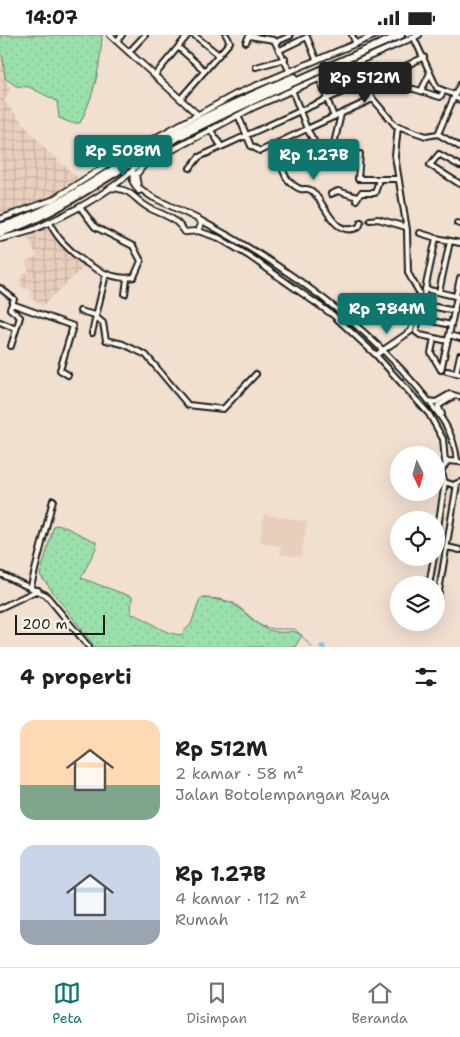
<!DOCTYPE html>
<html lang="id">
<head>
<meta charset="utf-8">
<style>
	body { margin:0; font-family:"Shantell Sans",sans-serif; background:#f2f2f2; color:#202124; height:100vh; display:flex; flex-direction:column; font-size:19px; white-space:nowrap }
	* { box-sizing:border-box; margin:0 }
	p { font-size:16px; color:#757577 }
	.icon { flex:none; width:28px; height:28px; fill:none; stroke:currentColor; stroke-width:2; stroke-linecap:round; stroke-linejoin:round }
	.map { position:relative; height:612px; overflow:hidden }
	.side { display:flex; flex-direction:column; background:#fff; flex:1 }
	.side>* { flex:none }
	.needle { width:32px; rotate:175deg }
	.fabs { position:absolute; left:390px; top:411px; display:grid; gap:10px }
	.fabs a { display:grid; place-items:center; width:55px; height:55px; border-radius:50%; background:#fff; box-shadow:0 5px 20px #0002; font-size:25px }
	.scale { position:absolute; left:15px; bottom:12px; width:90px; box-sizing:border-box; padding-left:5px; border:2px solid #1c1c1c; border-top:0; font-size:14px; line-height:18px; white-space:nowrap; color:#1c1c1c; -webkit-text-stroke:4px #fbf7ec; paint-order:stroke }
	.price { position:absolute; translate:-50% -42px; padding:0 11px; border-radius:5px; background:#0f766e; color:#fff; font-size:16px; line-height:32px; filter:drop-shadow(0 1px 2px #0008) }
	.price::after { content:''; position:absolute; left:50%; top:30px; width:15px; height:11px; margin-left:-8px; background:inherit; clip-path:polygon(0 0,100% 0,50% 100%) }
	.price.on { background:#222; color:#fff }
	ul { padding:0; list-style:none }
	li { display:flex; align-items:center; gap:15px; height:125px; padding:0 20px }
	li span { display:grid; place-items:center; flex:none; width:140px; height:100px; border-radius:15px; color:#555 }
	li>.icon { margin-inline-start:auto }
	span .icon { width:60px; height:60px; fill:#fffc; stroke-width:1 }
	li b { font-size:21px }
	h2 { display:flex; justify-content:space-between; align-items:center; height:60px; padding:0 20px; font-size:21px }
	.status { display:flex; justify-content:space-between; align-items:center; height:35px; padding:0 25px; background:#fff; direction:ltr }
	.status svg { height:14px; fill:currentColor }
	.dock { display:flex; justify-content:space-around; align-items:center; height:70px; border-top:1px solid #e0e0e0; background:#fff; font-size:14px; color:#757577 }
	.dock a { display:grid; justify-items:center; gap:2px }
	.dock .on { color:#0f766e }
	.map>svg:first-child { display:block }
</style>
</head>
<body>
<div class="status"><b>14:07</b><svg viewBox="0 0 49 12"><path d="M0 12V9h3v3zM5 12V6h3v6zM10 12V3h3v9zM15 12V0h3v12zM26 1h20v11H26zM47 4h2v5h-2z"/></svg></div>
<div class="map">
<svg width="460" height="612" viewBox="0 0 460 612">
	<defs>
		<pattern id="industrial-grid" width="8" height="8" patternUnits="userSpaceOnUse" patternTransform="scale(1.25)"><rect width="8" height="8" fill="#eacebc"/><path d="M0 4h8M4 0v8" fill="none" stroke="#c8b0a1"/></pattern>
		<pattern id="grass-dots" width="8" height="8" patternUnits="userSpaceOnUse" patternTransform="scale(1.25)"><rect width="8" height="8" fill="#9be0ab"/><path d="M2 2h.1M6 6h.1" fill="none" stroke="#85c093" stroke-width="1.8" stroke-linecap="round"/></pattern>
	</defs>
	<rect width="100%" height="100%" fill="#f1dfd0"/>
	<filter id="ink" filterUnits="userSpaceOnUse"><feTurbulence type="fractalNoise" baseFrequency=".02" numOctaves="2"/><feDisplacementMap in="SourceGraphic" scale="10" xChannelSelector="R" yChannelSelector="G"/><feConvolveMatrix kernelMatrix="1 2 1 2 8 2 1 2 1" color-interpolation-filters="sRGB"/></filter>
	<g filter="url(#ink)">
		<path fill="#eacebc" d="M264 479 307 487 301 522 280 519 281 511 260 507Z"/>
		<path fill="url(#industrial-grid)" d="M3 22 5 42 10 54 4 66 46 115 78 143 54 160 0 180V23Z
			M48 190 67 215 87 229 42 271 30 262 32 256 20 251 21 241 29 236 26 227 37 221 27 200Z"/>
		<path fill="url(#grass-dots)" stroke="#5c7e64" d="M0 0H102C101 30 94 61 80 88H71L59 83 57 66 29 52 16 51 5 43 3 22 0 20Z
			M54 490 63 491 96 507V513L81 543 132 562 131 579C153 584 155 597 181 600L191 589 200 564C208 563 224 563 231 568 253 581 263 603 293 596L302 600 295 612H95L40 540Z"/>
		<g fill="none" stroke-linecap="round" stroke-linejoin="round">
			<path stroke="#5a8395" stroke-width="1" d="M202 562 234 568 261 591 274 594H295L312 612"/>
			<path stroke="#84c8e5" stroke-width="5.5" d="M322 612H323"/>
			<g stroke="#1c1c1c" stroke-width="8">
				<path id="minor" d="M194 0 219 20
					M352 0 356 9
					M307 2 316 24
					M414 3 437 53 455 60
					M117 6 122 0
					M246 7 249 1 274 5 289 35
					M276 7 290 1
					M178 12 205 36
					M280 15 307 2
					M129 17 145 0
					M354 29 373 64 395 90 426 101 438 99
					M256 32 285 24
					M155 40 188 0
					M387 40 424 22
					M360 42 382 33 396 53 414 54 440 62 444 56
					M319 43 334 82
					M460 50 454 62 460 65
					M421 56 430 38
					M181 63 230 7 226 0
					M341 79 333 113 327 115 318 113 307 94 373 64
					M238 80 251 111 260 116 307 94 300 76 363 48
					M210 94 221 111
					M438 99 454 62
					M438 99 460 112
					M276 109C279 118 281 134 286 142 288 146 296 153 301 154 305 155 307 152 312 156 326 168 333 204 359 192L361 187
					M360 119 358 144H398
					M460 131 439 119 430 130 460 149
					M190 133 199 122 300 76 292 55
					M331 159 338 156 357 162
					M356 165 361 158H375L379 144
					M200 185C281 228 358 282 418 353 438 378 453 393 457 425
					M370 185 378 184 406 192
					M50 188C61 214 104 248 134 242L141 226 133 211 95 192 80 172
					M457 188 460 189
					M198 196 219 203 249 221 333 280 376 320 429 379 443 404 445 427
					M420 198 436 203
					M0 253 14 264 10 274 20 282 11 311
					M425 254 459 262
					M439 257 450 206
					M125 259 127 244
					M456 261 460 243
					M12 269 73 291 60 335 68 340
					M421 269 455 276
					M80 276 95 280
					M95 281 103 288 106 305 123 309 146 320 188 370 223 374 256 339
					M419 283 451 290
					M0 287 16 294
					M92 298 106 239
					M449 300 457 262
					M434 303 431 318 441 335
					M448 306 420 300 416 297 436 203 460 208
					M376 320 411 296 419 264V257L408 238 407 195 395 121 398 91
					M441 335 449 300 460 303
					M447 336 460 339
					M456 338 460 320
					M429 366 436 367 450 359 460 362
					M442 379 438 371 454 361
					M460 427 448 426 441 436 445 447 453 450 460 447
					M436 505 445 447
					M447 512 460 515
					M0 539 46 560 89 612
					M429 550 434 522
					M31 551 53 465
					M0 573 38 555
					M436 574 457 449"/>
			</g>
			<g stroke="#1c1c1c" stroke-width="8">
				<path id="tertiary" d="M110 0 197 79
					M133 134V147L139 156
					M111 153C133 154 133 164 149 173 165 181 174 181 185 197L198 196 201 190 200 185 152 162 138 152 136 140 144 130 254 72 419 0
					M0 184 52 165 118 123 236 59 376 0
					M0 204C11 201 28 198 37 193 70 178 106 160 133 135"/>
			</g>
			<g stroke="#1c1c1c" stroke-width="10">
				<path id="motorway" d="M134 132 170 110
					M0 192C59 175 107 135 160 106 203 82 249 61 294 42
					M0 198C60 179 108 138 163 110 241 69 321 35 401 0"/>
			</g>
			<use href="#minor" stroke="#fbf7ec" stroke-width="4"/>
			<use href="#tertiary" stroke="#fbf7ec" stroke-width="4.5"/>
			<use href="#motorway" stroke="#fbf7ec" stroke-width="6"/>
		</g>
	</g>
</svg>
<div class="fabs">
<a><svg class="needle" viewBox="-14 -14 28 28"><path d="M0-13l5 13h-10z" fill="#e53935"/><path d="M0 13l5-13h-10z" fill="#757577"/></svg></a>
<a><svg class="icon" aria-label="locate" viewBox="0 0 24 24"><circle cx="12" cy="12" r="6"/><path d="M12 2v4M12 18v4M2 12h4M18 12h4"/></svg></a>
<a><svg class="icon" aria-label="layers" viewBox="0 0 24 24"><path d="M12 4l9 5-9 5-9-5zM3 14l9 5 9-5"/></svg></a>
</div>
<div class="scale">200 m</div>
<b class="price on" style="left:365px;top:69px">Rp 512M</b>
<b class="price" style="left:123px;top:142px">Rp 508M</b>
<b class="price" style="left:314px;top:146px">Rp 1.27B</b>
<b class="price" style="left:387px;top:300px">Rp 784M</b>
</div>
<section class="side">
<h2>4 properti<svg class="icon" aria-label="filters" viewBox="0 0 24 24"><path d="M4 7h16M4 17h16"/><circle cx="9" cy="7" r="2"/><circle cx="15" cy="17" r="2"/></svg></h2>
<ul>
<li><span style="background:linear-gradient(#ffd9b3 65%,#7fa58c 0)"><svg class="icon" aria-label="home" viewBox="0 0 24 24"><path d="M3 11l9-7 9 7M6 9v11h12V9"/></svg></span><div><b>Rp 512M</b><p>2 kamar · 58 m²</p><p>Jalan Botolempangan Raya</p></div></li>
<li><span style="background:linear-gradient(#c9d6e8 75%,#9aa5b1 0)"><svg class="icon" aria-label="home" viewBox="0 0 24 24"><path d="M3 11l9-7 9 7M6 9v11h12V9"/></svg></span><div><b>Rp 1.27B</b><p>4 kamar · 112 m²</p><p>Rumah</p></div></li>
</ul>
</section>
<nav class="dock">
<a class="on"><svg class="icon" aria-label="map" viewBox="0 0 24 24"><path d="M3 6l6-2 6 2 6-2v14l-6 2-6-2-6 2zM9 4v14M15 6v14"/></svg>Peta</a>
<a><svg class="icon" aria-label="saved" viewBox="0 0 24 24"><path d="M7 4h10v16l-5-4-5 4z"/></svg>Disimpan</a>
<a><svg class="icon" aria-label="home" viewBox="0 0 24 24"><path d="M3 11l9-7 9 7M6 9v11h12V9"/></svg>Beranda</a>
</nav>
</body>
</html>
